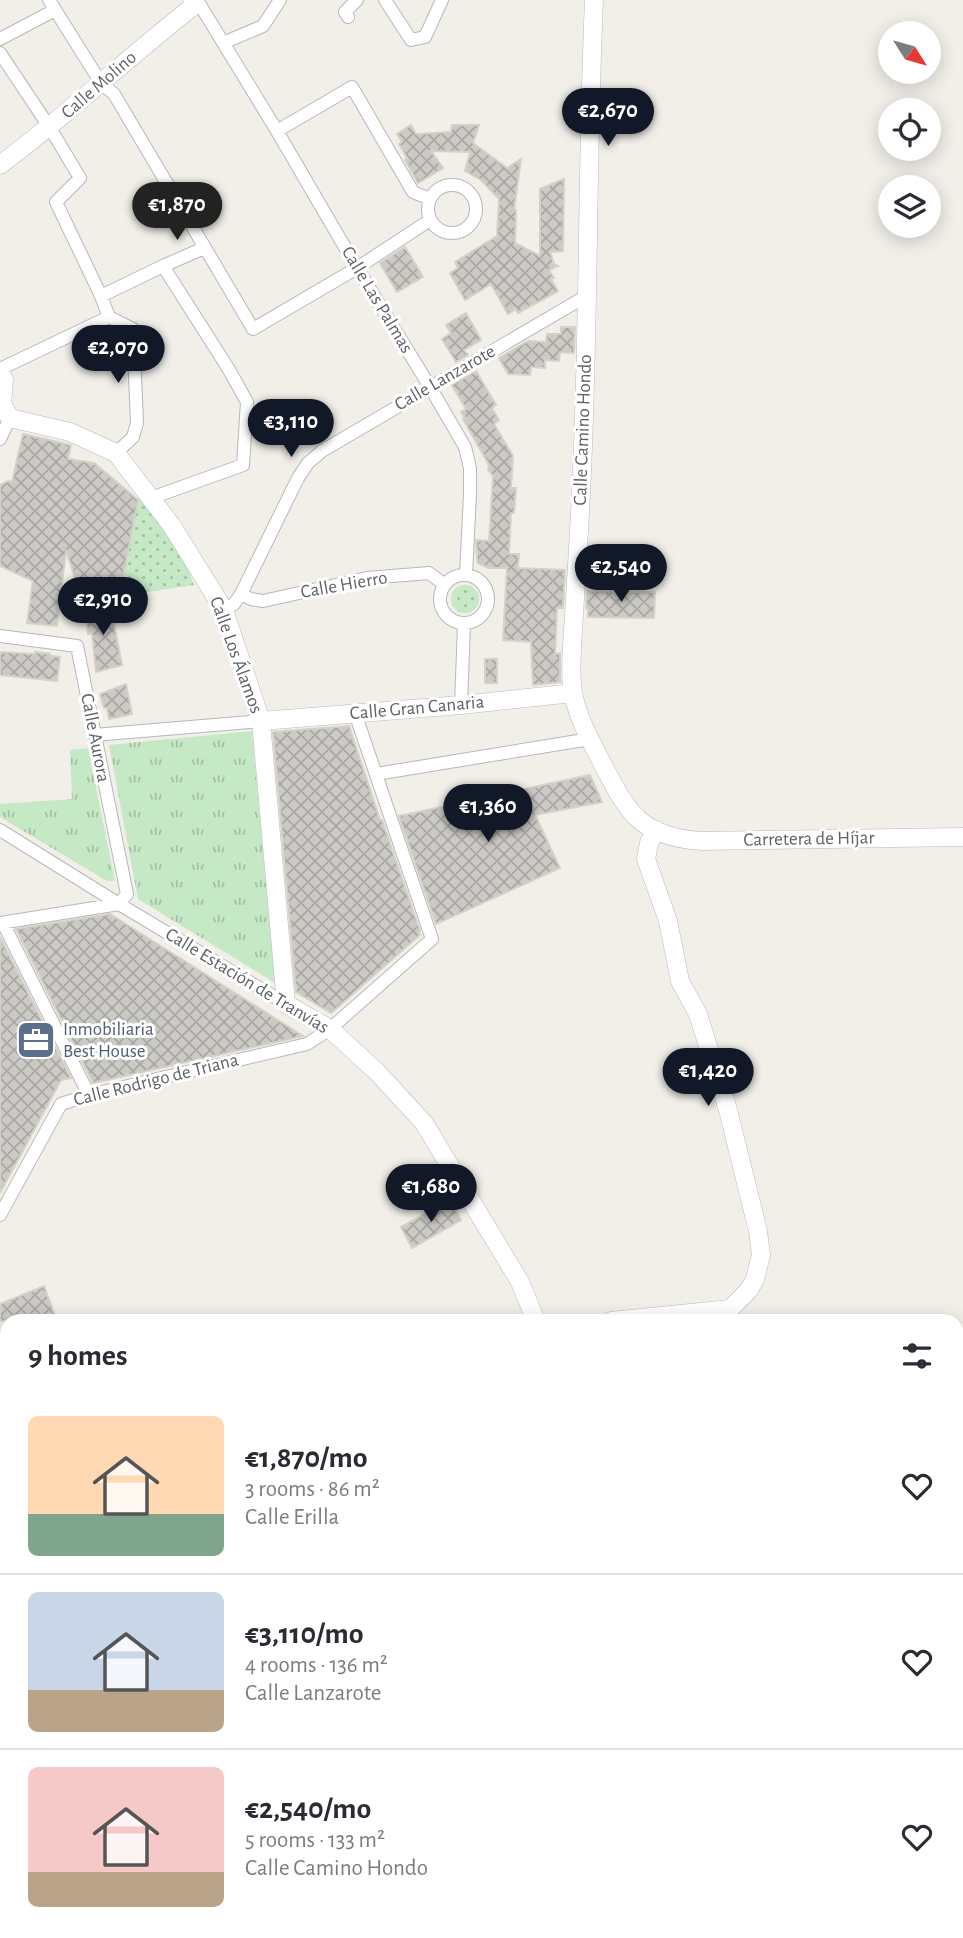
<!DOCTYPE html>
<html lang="en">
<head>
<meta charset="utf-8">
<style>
	body { margin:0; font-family:"Alegreya Sans",sans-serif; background:#f2f2f3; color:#2b2b33; height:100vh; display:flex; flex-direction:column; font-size:26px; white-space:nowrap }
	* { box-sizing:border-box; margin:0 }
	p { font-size:23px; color:#7c7c81 }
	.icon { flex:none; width:38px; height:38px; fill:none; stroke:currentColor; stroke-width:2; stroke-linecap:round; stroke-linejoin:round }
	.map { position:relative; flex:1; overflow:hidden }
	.drawer { position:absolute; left:0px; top:1314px; width:964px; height:625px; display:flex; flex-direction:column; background:#fff; border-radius:21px 21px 0 0; box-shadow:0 4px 18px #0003 }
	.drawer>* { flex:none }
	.needle { width:46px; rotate:127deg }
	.fabs { position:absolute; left:878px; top:21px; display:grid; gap:14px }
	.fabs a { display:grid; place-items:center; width:63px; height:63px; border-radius:50%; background:#fff; box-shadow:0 4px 18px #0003; font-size:35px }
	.price { position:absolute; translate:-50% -60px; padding:0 16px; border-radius:24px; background:#111827; color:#fff; font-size:23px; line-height:46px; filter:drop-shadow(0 2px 4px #0008) }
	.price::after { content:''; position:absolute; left:50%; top:42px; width:21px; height:16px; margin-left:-10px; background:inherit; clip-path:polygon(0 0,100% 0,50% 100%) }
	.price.selected { background:#222; color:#fff }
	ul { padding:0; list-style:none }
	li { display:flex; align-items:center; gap:21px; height:175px; padding:0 28px }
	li+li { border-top:2px solid #e1e1e2 }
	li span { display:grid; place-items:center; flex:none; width:196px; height:140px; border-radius:10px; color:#555 }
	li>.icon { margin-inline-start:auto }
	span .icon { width:84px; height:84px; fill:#fffc; stroke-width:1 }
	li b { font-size:30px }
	h2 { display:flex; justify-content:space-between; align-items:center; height:84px; padding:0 28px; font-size:30px }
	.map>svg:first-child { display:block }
</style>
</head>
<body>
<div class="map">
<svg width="963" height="1938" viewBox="0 0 963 1938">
	<defs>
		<pattern id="grass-tufts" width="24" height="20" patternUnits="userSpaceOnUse" patternTransform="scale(1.75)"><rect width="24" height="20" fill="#c5e8c5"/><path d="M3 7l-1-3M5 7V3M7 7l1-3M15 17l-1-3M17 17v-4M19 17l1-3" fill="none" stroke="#a3c0a4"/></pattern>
		<pattern id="park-dots" width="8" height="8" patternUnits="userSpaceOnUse" patternTransform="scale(1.75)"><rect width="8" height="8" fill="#c5e8c5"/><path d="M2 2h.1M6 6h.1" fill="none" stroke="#a3c0a4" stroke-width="1.8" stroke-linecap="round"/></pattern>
		<pattern id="building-cross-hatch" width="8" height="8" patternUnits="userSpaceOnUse" patternTransform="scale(1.75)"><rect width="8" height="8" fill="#cccac5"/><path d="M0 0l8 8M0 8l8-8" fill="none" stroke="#a9a8a4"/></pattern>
	</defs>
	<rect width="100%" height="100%" fill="#f1efe8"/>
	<path fill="url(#grass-tufts)" d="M252 731 275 983 138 899 109 745Z
		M88 748 115 881H107L0 817V804L72 799 70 750Z"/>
	<path fill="url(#park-dots)" d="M139 492 182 553 194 585 120 596 125 590 121 587Z
		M451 599a14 14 0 1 1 28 0a14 14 0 1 1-28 0Z"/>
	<path fill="url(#building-cross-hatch)" stroke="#d6d1c6" stroke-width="2" d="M411 125 416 134 451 132 452 125H479L473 143 507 168 521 159 514 210H516L515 243 540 256V189L564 179 563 251 550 252 554 264 558 266 549 270 554 278 551 279 558 291 518 313 516 309 508 314 491 284 465 300 450 273 458 268 455 262 497 236 499 199 481 180 465 171 470 152 431 151 443 168 418 183 405 160 407 158 399 144 402 142 397 134Z
		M405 247 423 277 397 292 380 263Z
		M466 313 481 340 464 350 468 355 456 362 442 339 451 333 446 325Z
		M561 327H575L574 353 560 352 559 361 545 360V368L531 367 530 375 508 374 499 358 528 341 546 342 547 334H561Z
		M476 371 496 405 492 408 499 420 494 424 513 456 511 488H516L514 513H511L509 554H519L518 568 565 570 563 608H557L555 654 560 653V682L533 685 531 642 503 640 507 568H488L478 563 477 558 476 540 489 541 493 476 488 470 489 465 463 419 465 418 461 412 466 409 452 385Z
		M23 434 71 445 68 459 94 463 138 500 121 587 135 599 78 588 66 550 57 626 27 623 33 581 0 566V485L8 481 12 482Z
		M587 591 655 592 654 618 588 617V609L586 608Z
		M110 603 122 665 96 672 92 633 88 634 86 620 88 619 85 608Z
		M0 652 35 654V652L50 654V656L60 657 57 681 0 675Z
		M485 659H497V683H485Z
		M126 684 132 714 109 719 107 708H104L100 694Z
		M349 726 380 820H382L420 931 419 932 420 935 331 1013 296 992 273 732Z
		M590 775 602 802 535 815 560 868 436 924 399 816Z
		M110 914 303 1036 93 1083 16 929Z
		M0 937 71 1078 61 1080 0 1193Z
		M450 1200 461 1220 412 1248 401 1227Z
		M44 1286 57 1321H0V1304Z"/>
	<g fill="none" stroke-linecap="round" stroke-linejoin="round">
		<g stroke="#b5b8bc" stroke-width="14">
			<path id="street" d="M49 0 101 83 114 94 253 329 357 268 430 220
				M197 0 277 131 357 268 430 387 465 447 470 468V494L466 575
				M385 0 411 40 425 37 442 0
				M348 17 345 12 357 0
				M0 39 55 10
				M223 43 263 26 280 0
				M0 53 50 128 80 178 56 202 101 296 109 317 133 329 137 423 133 437 116 453
				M277 131 352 87 413 192 430 199
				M428 209a24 24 0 1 1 48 0a24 24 0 1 1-48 0Z
				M163 266 204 248
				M101 296 163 266 228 368 247 402 243 465 151 498
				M0 369 109 317
				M0 439 10 418
				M440 599a24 24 0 1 1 48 0a24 24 0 1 1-48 0Z
				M241 594 251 599 263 601 367 578 429 573 445 585
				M224 610 234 604 241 594 298 478 308 463 322 451 588 295
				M0 636 77 646 127 894 119 904 0 923
				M461 705 464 624
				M94 735 261 721
				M376 774 590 739
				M0 830 119 904 286 1004
				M3 923 89 1095
				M0 1215 61 1104 89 1095 307 1044 330 1029 432 939 355 713
				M0 1371 7 1369
				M0 1398 7 1415
				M0 1515 7 1512"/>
		</g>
		<g stroke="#b6babf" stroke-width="19">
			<path id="secondary" d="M594 0C587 157 589 314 582 471 580 519 577 566 574 614 573 638 569 670 573 693 577 715 589 738 599 757 626 809 637 837 702 841L963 837
				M0 165C66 116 126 59 191 8L194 0
				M0 374 4 379 2 404 10 418 70 432 116 453 172 526 224 610 261 721 286 1004 330 1029 377 1072 424 1123 520 1282 536 1321
				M261 721 461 705 573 693
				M611 1321 730 1309 749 1290 755 1279 761 1255 758 1231 728 1110 698 1014 680 981 668 921 646 859 649 843 656 830
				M0 1851 7 1845
				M0 1879 7 1873
				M570 1938V1932"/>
		</g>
		<use href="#street" stroke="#fff" stroke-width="12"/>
		<use href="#secondary" stroke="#fff" stroke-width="18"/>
	</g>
	<defs>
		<g id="office-square" transform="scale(2.0125)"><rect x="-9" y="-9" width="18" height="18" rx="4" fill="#5c6f8a" stroke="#fff"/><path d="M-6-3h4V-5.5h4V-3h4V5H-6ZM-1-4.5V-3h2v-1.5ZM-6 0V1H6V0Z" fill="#fff"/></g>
	</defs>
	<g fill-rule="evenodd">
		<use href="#office-square" x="36" y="1040"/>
	</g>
	<g text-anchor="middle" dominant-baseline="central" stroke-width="6" stroke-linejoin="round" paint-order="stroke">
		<g font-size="19" fill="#5f6368" stroke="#fff">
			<text transform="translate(99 85) rotate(-41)">Calle Molino</text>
			<text transform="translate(377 300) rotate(59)">Calle Las Palmas</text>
			<text transform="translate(445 378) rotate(-30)">Calle Lanzarote</text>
			<text transform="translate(583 430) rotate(-88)">Calle Camino Hondo</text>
			<text transform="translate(344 585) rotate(-10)">Calle Hierro</text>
			<text transform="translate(236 655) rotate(70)">Calle Los Álamos</text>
			<text transform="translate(417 708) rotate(-5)">Calle Gran Canaria</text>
			<text transform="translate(95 738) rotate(79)">Calle Aurora</text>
			<text transform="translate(809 839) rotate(-1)">Carretera de Híjar</text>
			<text transform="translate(247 981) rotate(31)">Calle Estación de Tranvías</text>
			<text transform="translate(156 1080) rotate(-14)">Calle Rodrigo de Triana</text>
		</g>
		<g font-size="19" fill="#4e5e75" stroke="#fff" text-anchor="start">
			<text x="63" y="1029">Inmobiliaria<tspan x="63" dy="22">Best House</tspan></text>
		</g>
	</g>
</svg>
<div class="fabs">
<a><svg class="needle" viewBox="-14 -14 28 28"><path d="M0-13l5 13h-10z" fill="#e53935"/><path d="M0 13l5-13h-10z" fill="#7c7c81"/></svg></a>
<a><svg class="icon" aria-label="locate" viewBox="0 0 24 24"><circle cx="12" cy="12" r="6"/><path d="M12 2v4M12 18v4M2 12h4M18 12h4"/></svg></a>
<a><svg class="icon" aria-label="layers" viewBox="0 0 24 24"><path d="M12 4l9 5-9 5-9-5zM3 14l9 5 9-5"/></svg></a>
</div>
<b class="price" style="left:608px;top:148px">€2,670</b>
<b class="price selected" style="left:177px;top:242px">€1,870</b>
<b class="price" style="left:118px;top:385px">€2,070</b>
<b class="price" style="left:291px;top:459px">€3,110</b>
<b class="price" style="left:621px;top:604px">€2,540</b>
<b class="price" style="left:103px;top:637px">€2,910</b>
<b class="price" style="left:488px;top:844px">€1,360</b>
<b class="price" style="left:708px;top:1108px">€1,420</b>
<b class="price" style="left:431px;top:1224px">€1,680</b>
<section class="drawer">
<h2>9 homes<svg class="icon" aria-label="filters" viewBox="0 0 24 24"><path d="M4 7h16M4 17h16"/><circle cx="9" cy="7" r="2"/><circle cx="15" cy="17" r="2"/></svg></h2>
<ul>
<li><span style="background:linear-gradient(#ffd9b3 70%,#7fa58c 0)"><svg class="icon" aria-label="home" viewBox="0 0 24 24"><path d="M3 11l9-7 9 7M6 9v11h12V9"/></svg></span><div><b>€1,870/mo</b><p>3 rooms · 86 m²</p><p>Calle Erilla</p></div><svg class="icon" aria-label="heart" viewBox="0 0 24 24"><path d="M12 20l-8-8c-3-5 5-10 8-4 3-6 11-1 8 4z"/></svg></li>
<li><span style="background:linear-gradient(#c9d6e8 70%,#b9a48a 0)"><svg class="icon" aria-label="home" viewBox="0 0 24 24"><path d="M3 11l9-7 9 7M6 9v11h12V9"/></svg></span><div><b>€3,110/mo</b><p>4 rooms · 136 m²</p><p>Calle Lanzarote</p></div><svg class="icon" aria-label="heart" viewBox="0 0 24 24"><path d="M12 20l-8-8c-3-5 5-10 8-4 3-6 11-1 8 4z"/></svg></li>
<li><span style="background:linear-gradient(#f6c9c9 75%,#b9a48a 0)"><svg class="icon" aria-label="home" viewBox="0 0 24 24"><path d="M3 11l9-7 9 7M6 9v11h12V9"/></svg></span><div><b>€2,540/mo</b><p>5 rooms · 133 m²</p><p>Calle Camino Hondo</p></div><svg class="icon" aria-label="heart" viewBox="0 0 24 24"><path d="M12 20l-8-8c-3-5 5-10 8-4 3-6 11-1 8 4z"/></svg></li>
</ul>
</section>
</div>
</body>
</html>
